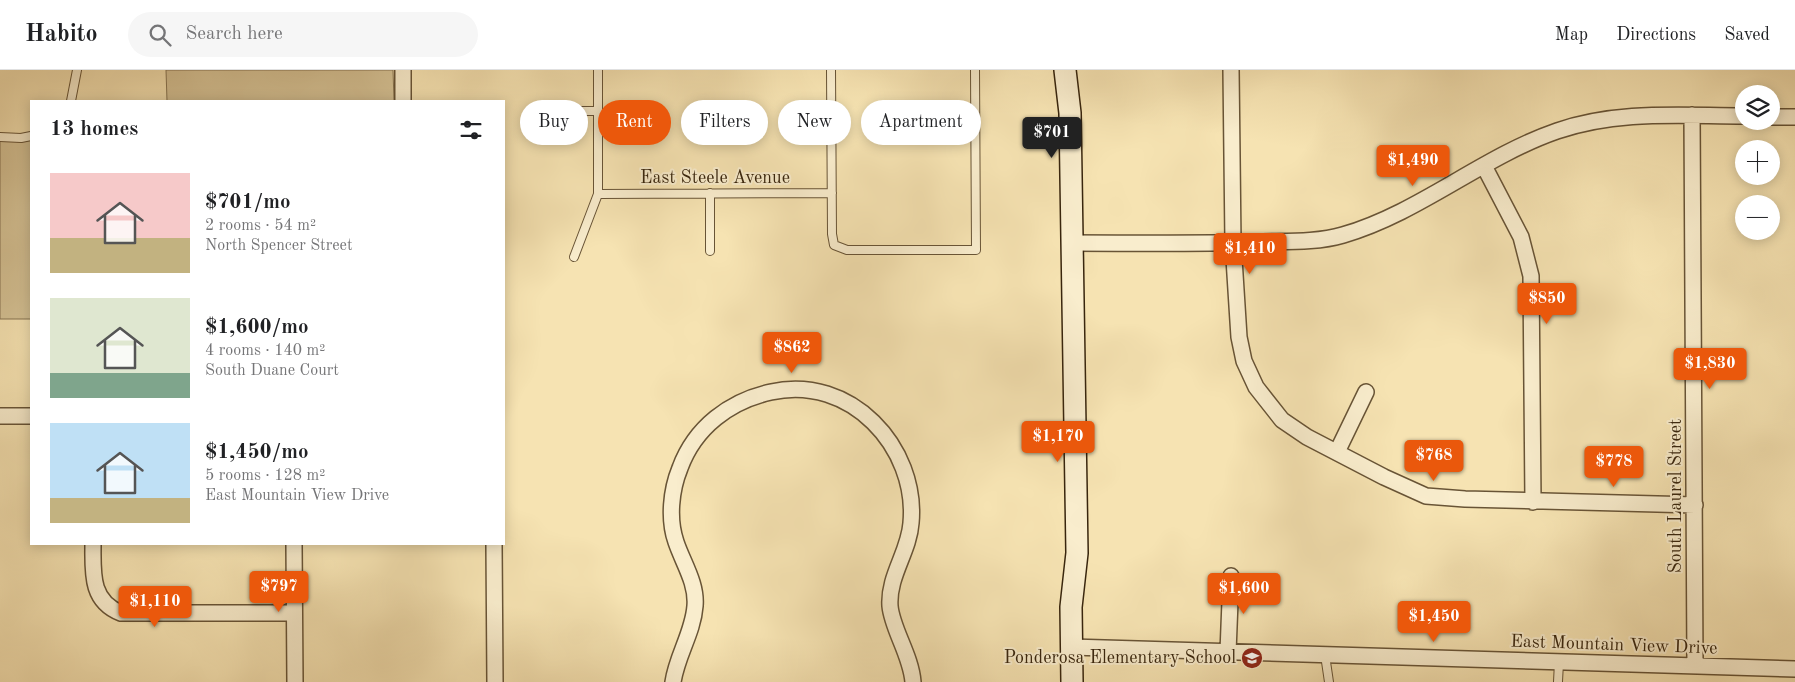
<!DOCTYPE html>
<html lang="en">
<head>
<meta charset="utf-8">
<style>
	body { margin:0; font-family:"Old Standard TT",serif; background:#f6f6f6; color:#202124; height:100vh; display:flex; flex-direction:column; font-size:19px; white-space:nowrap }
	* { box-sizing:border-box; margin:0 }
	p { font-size:16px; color:#757577 }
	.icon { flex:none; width:28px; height:28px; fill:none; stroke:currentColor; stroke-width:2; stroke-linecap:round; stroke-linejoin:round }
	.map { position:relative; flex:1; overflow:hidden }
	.drawer { position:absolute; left:30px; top:30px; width:475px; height:445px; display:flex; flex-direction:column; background:#fff; border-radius:0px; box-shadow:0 2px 12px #0003 }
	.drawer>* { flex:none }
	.guide { position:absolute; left:520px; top:30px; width:475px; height:45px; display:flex; gap:10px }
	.controls { position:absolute; left:1735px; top:15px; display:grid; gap:10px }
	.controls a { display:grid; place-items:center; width:45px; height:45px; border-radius:50%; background:#fff; box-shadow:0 2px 12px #0003; font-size:25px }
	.price { position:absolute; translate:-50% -42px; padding:0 11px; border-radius:5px; background:#ea580c; color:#fff; font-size:16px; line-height:32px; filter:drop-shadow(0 1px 2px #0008) }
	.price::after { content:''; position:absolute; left:50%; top:30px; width:15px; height:11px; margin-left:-8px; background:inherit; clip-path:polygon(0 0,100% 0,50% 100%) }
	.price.current { background:#222; color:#fff }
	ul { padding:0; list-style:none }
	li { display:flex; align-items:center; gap:15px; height:125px; padding:0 20px }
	li span { display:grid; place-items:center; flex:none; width:140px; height:100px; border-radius:0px; color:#555 }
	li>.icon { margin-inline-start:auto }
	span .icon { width:60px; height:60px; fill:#fffc; stroke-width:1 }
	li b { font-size:21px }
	h2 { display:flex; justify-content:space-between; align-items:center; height:60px; padding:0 20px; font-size:21px }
	.chip { padding:0 18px; border-radius:22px; background:#fff; box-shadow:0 2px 12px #0003; font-size:18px; line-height:45px }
	.chip.current { background:#ea580c; color:#fff }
	header { display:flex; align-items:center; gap:30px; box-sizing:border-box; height:70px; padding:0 25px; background:#fff; border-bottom:1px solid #e0e0e0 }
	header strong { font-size:24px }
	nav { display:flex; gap:28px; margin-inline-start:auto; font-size:18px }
	.search { width:350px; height:45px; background:#f6f6f6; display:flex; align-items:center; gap:12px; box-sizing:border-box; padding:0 18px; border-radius:28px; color:#757577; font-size:19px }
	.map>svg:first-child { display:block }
</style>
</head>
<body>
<header>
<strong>Habito</strong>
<div class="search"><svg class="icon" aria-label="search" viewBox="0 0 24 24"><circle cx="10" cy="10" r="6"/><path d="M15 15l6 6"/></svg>Search here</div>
<nav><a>Map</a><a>Directions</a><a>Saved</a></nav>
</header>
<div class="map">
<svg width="1795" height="612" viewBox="0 0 1795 612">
	<rect width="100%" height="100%" fill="#f6e3b2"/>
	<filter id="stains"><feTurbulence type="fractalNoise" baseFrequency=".004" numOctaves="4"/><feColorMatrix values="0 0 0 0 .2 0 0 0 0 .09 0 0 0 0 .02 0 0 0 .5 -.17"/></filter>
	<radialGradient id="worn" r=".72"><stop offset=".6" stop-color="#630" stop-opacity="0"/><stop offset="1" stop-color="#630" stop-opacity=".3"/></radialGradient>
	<path fill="#d6c396" stroke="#877452" d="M166 0H393L394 31H167Z
		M0 66H31V249H0Z"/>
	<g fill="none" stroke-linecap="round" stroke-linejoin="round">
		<g stroke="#685436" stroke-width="10">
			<path id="lane" d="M831 0 832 164 834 175 847 180H976L975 0
				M71 31 77 0
				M554 41H598
				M0 67 21 68 31 66
				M710 123V181
				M598 124 832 123
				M574 187 598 124V0
				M1325 585 1329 612
				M1558 612 1559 592"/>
		</g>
		<g stroke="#685436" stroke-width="18">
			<path id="street" d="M403 0V31
				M1231 0 1233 173 1239 267 1244 291 1256 317 1282 350 1307 367 1384 407 1426 426 1465 429 1695 435
				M1692 45 1695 596
				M1771 47H1795
				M1484 96 1521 167 1531 206 1533 432
				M1071 173C1133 173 1195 174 1256 172 1284 171 1316 173 1343 165 1419 143 1482 87 1557 61 1618 40 1680 46 1744 46
				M0 346H31
				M1337 382 1366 322
				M93 474C93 502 90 531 121 543H294
				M294 474 295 612
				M494 474 495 612
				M1071 577 1795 599
				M1228 582 1231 506
				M673 612C677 585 693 563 695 536 697 513 683 493 676 472 668 449 671 420 680 398 695 357 730 331 771 322 850 304 918 377 911 453 909 482 888 506 890 536 892 559 911 585 913 612"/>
		</g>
		<g stroke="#38250d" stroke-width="24">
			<path id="secondary" d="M1065 0 1070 43 1077 483 1071 537 1072 612"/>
		</g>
		<use href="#lane" stroke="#f9edcd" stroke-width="8"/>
		<use href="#street" stroke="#f9edcd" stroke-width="15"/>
		<use href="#secondary" stroke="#f9edcd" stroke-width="21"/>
	</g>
	<defs>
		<g id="school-disc" transform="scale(1.125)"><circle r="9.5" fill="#8f2418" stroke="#f9edcd"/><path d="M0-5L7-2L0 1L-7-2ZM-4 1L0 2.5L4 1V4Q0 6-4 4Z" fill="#fff"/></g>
	</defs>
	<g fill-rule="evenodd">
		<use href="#school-disc" x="1252" y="588"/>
	</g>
	<g text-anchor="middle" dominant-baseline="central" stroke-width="4" stroke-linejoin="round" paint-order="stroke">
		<g font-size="18" fill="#38250d" stroke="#f9edcd">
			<text x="715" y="108">East Steele Avenue</text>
			<text transform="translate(1676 426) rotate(-90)">South Laurel Street</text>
			<text transform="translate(1614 575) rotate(2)">East Mountain View Drive</text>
		</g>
		<g font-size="18" fill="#38250d" stroke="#f9edcd" text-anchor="end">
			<text x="1236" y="588">Ponderosa Elementary School</text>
		</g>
	</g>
	<rect width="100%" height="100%" filter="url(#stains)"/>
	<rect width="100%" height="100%" fill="url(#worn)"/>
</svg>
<div class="controls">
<a><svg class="icon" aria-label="layers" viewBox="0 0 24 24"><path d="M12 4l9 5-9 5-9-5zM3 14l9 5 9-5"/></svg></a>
<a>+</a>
<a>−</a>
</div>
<b class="price current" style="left:1052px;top:89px">$701</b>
<b class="price" style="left:1413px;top:117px">$1,490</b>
<b class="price" style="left:1250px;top:205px">$1,410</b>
<b class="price" style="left:1547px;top:255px">$850</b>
<b class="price" style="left:792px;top:304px">$862</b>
<b class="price" style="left:1710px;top:320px">$1,830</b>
<b class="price" style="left:1058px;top:393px">$1,170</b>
<b class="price" style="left:1434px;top:412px">$768</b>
<b class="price" style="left:1614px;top:418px">$778</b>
<b class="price" style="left:279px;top:543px">$797</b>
<b class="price" style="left:1244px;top:545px">$1,600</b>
<b class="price" style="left:155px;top:558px">$1,110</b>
<b class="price" style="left:1434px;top:573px">$1,450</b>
<div class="guide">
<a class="chip">Buy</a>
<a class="chip current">Rent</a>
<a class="chip">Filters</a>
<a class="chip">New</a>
<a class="chip">Apartment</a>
</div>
<section class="drawer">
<h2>13 homes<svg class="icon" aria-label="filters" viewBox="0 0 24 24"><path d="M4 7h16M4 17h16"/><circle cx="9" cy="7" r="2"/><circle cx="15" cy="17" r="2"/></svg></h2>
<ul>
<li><span style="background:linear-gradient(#f6c9c9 65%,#c2b280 0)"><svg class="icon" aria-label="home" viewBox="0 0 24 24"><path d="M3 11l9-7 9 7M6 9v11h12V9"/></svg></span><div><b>$701/mo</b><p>2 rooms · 54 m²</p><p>North Spencer Street</p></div></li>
<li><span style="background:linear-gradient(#dfe7d0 75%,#7fa58c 0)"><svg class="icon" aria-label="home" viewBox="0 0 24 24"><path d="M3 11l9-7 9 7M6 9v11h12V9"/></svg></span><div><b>$1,600/mo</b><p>4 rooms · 140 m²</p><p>South Duane Court</p></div></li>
<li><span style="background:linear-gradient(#bfe0f5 75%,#c2b280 0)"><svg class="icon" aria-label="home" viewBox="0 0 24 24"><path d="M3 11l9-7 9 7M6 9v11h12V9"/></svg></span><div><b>$1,450/mo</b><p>5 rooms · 128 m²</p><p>East Mountain View Drive</p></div></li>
</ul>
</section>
</div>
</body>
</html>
